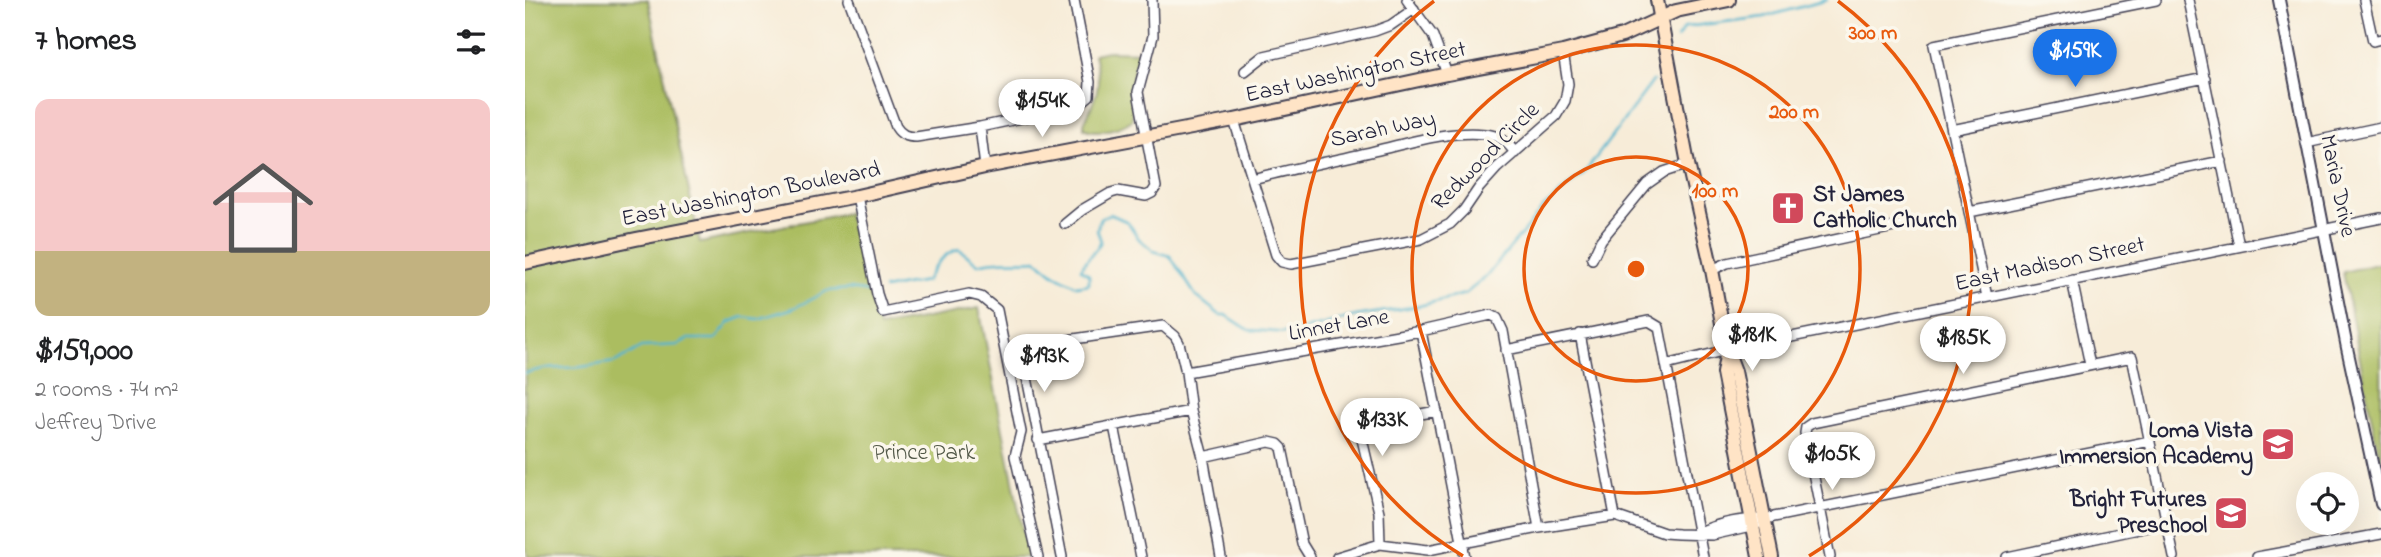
<!DOCTYPE html>
<html lang="en">
<head>
<meta charset="utf-8">
<style>
	body { margin:0; font-family:"Indie Flower",sans-serif; background:#f2f2f2; color:#202124; height:100vh; display:flex; flex-direction:column; font-size:26px; white-space:nowrap }
	* { box-sizing:border-box; margin:0 }
	p { font-size:23px; color:#757577 }
	.icon { flex:none; width:38px; height:38px; fill:none; stroke:currentColor; stroke-width:2; stroke-linecap:round; stroke-linejoin:round }
	.map { position:relative; flex:1; overflow:hidden }
	.details { display:flex; flex-direction:column; background:#fff; width:525px }
	.details>* { flex:none }
	.buttons { position:absolute; left:1771px; top:472px; display:grid; gap:14px }
	.buttons a { display:grid; place-items:center; width:63px; height:63px; border-radius:50%; background:#fff; box-shadow:0 7px 28px #0002; font-size:35px }
	.price { position:absolute; translate:-50% -60px; padding:0 16px; border-radius:24px; background:#fff; color:#222; font-size:23px; line-height:46px; filter:drop-shadow(0 2px 4px #0008) }
	.price::after { content:''; position:absolute; left:50%; top:42px; width:21px; height:16px; margin-left:-10px; background:inherit; clip-path:polygon(0 0,100% 0,50% 100%) }
	.price.current { background:#1a73e8; color:#fff }
	ul { padding:0; list-style:none }
	li { display:grid; align-content:center; gap:14px; height:371px; padding:0 35px }
	li+li { border-top:2px solid #e0e0e0 }
	li span { display:grid; place-items:center; height:217px; border-radius:14px; color:#555 }
	li>.icon { margin-inline-start:auto }
	span .icon { width:126px; height:126px; fill:#fffc; stroke-width:1 }
	li b { font-size:30px }
	h2 { display:flex; justify-content:space-between; align-items:center; height:84px; padding:0 35px; font-size:30px }
	main { display:flex; flex:1; min-height:0 }
	.map>svg:first-child { display:block }
</style>
</head>
<body>
<main>
<section class="details">
<h2>7 homes<svg class="icon" aria-label="filters" viewBox="0 0 24 24"><path d="M4 7h16M4 17h16"/><circle cx="9" cy="7" r="2"/><circle cx="15" cy="17" r="2"/></svg></h2>
<ul>
<li><span style="background:linear-gradient(#f6c9c9 70%,#c2b280 0)"><svg class="icon" aria-label="home" viewBox="0 0 24 24"><path d="M3 11l9-7 9 7M6 9v11h12V9"/></svg></span><div><b>$159,000</b><p>2 rooms · 74 m²</p><p>Jeffrey Drive</p></div></li>
</ul>
</section>
<div class="map">
<svg width="1856" height="557" viewBox="0 0 1856 557">
	<rect width="100%" height="100%" fill="#fbf7ec"/>
	<filter id="ink" filterUnits="userSpaceOnUse"><feTurbulence type="fractalNoise" baseFrequency=".0143" numOctaves="2"/><feDisplacementMap in="SourceGraphic" scale="14" xChannelSelector="R" yChannelSelector="G"/><feConvolveMatrix kernelMatrix="1 2 1 2 8 2 1 2 1" color-interpolation-filters="sRGB"/></filter>
	<filter id="wash" filterUnits="userSpaceOnUse"><feTurbulence type="fractalNoise" baseFrequency=".00686" numOctaves="4" result="noise"/><feDisplacementMap in="SourceGraphic" scale="28" xChannelSelector="R" yChannelSelector="G"/><feGaussianBlur stdDeviation="1.57" result="paint"/><feColorMatrix in="noise" values="0 0 0 0 0 0 0 0 0 0 0 0 0 0 0 0 0 1.4 0 .05"/><feComposite in="paint" operator="in"/></filter>
	<g filter="url(#wash)">
		<rect width="100%" height="100%" fill="#f7ecd8"/>
		<path fill="#abbd60" stroke="#66704e" stroke-width="2" d="M0 0H123L175 243 322 213 354 327 454 308 503 557H3L0 543Z
			M583 51 615 52C603 74 609 97 607 120 595 129 572 135 559 128V123C573 92 577 87 569 54Z
			M1856 263V467L1818 272Z"/>
		<g fill="none" stroke-linecap="round" stroke-linejoin="round">
			<path stroke="#4fb4ce" stroke-width="2.5" d="M1152 38 1160 27 1239 17 1302 0
				M359 289 401 281C410 266 417 254 434 249L453 264C473 258 492 262 512 260L529 274 552 286 564 284V275L556 269C561 257 571 253 576 241L572 230 575 219 585 214 603 222 614 239 629 251 645 256 671 296 695 315H701L724 330 765 333 831 316 894 306 940 294 961 277 1018 208 1061 171 1128 81
				M0 373 17 369 56 367 90 362 117 347 152 345 163 339H191L205 322 218 317 233 319 269 308 302 291 324 289 345 292"/>
		</g>
	</g>
	<g filter="url(#ink)">
		<g fill="none" stroke-linecap="round" stroke-linejoin="round">
			<g stroke="#424053" stroke-width="12">
				<path id="minor" d="M324 0 371 127C376 135 382 137 391 137L455 127
					M882 0 908 36 922 74
					M1663 0 1714 246
					M1839 0 1848 41 1856 39
					M720 71 739 56 850 31 866 25 889 9
					M709 120 751 255 757 262 766 264 896 239 925 224 939 210 954 188 972 168 1031 116 1040 101 1043 84 1038 52
					M1427 130 1680 78
					M1781 143 1856 127
					M460 167 455 127 552 106 564 96 565 82 549 0
					M728 179C768 168 809 161 849 151 884 143 923 130 960 134 974 135 983 142 990 153
					M332 196 352 294 358 312 444 294 456 297 472 310 496 432 490 456 513 557
					M1444 212 1697 161
					M540 224 557 210 586 193 593 191 621 196 627 193 631 187 613 92 628 36 627 0
					M1067 259 1076 240 1122 184 1139 172 1163 164
					M1187 270 1202 263 1383 224
					M1547 280 1565 365
					M1462 297 1409 45 1631 0
					M896 331 940 557
					M1055 334 1090 516
					M981 350 1124 321 1134 327 1178 557
					M1141 365 1202 350 1856 218
					M661 372 896 331 966 315 972 318 978 331 1014 528
					M589 426 616 557
					M513 440 666 411
					M678 457 744 442 753 444 757 448 777 544 785 557
					M1173 533C1193 523 1217 519 1239 519L1625 441
					M855 544 854 512 837 439 838 430 842 424 912 411
					M537 557 497 352 508 345 638 326 650 336 654 343 661 372 666 411 678 457 696 557
					M812 557 855 544 903 550 1014 528 1090 516 1139 533 1153 534 1187 535 1231 525
					M1305 557 1280 433 1281 427 1287 423 1607 357 1649 557
					M1482 557 1642 523
					M1732 557 1856 534"/>
			</g>
			<g stroke="#424053" stroke-width="14">
				<path id="tertiary" d="M1754 0 1822 348 1856 504"/>
			</g>
			<g stroke="#424053" stroke-width="16">
				<path id="secondary" d="M1132 0 1163 164 1187 270 1202 350 1210 371 1247 557
					M0 263 111 239 332 196 460 167 709 120 922 74 1038 52 1097 36 1151 11 1204 0
					M1202 351 1198 373 1234 557"/>
			</g>
			<use href="#minor" stroke="#fff" stroke-width="9"/>
			<use href="#tertiary" stroke="#fff" stroke-width="10"/>
			<use href="#secondary" stroke="#ffe4c6" stroke-width="12"/>
		</g>
	</g>
	<g fill="none" stroke="#e8590c" stroke-width="3.5">
		<circle cx="1111" cy="269" r="112"/>
		<circle cx="1111" cy="269" r="224"/>
		<path d="M938 556A335 335 0 0 1 909 1M1313 1A335 335 0 0 1 1284 556"/>
	</g>
	<defs>
		<g id="church-square" transform="scale(1.75)"><rect x="-9" y="-9" width="18" height="18" rx="4" fill="#d1495b" stroke="#fbf7ec"/><path d="M-1.2-6h2.4v3.5h3.3v2.4h-3.3V6h-2.4V-.1h-3.3v-2.4h3.3Z" fill="#fff"/></g>
		<g id="school-square" transform="scale(1.75)"><rect x="-9" y="-9" width="18" height="18" rx="4" fill="#d1495b" stroke="#fbf7ec"/><path d="M0-5L7-2L0 1L-7-2ZM-4 1L0 2.5L4 1V4Q0 6-4 4Z" fill="#fff"/></g>
	</defs>
	<g fill-rule="evenodd">
		<use href="#church-square" x="1263" y="208"/>
		<use href="#school-square" x="1753" y="444"/>
		<use href="#school-square" x="1706" y="513"/>
	</g>
	<g text-anchor="middle" dominant-baseline="central" stroke-width="7" stroke-linejoin="round" paint-order="stroke">
		<g font-size="23" fill="#22223b" stroke="#fbf7ec">
			<text transform="translate(831 73) rotate(-12)">East Washington Street</text>
			<text transform="translate(858 130) rotate(-12)">Sarah Way</text>
			<text transform="translate(961 157) rotate(-45)">Redwood Circle</text>
			<text transform="translate(1812 186) rotate(78)">Maria Drive</text>
			<text transform="translate(226 195) rotate(-11)">East Washington Boulevard</text>
			<text transform="translate(1525 265) rotate(-12)">East Madison Street</text>
			<text transform="translate(814 326) rotate(-10)">Linnet Lane</text>
		</g>
		<g font-size="23" font-weight="bold" fill="#22223b" stroke="#fbf7ec" text-anchor="end">
			<text x="1288" y="195" text-anchor="start">St James<tspan x="1288" dy="26">Catholic Church</tspan></text>
			<text x="1728" y="431">Loma Vista<tspan x="1728" dy="26">Immersion Academy</tspan></text>
			<text x="1682" y="500">Bright Futures<tspan x="1682" dy="26">Preschool</tspan></text>
		</g>
		<g font-size="23" fill="#525848" stroke="#fbf7ec">
			<text x="399" y="453">Prince Park</text>
		</g>
	</g>
	<circle cx="1111" cy="269" r="10" fill="#e8590c" stroke="#fbf7ec" stroke-width="3.5"/>
	<g font-size="21" text-anchor="middle" font-weight="bold" fill="#e8590c" stroke="#fbf7ec" stroke-width="7" stroke-linejoin="round" paint-order="stroke">
		<text x="1348" y="39">300 m</text>
		<text x="1269" y="118">200 m</text>
		<text x="1190" y="197">100 m</text>
	</g>
</svg>
<div class="buttons">
<a><svg class="icon" aria-label="locate" viewBox="0 0 24 24"><circle cx="12" cy="12" r="6"/><path d="M12 2v4M12 18v4M2 12h4M18 12h4"/></svg></a>
</div>
<b class="price current" style="left:1550px;top:89px">$159K</b>
<b class="price" style="left:517px;top:139px">$154K</b>
<b class="price" style="left:1227px;top:373px">$181K</b>
<b class="price" style="left:1438px;top:376px">$185K</b>
<b class="price" style="left:519px;top:394px">$193K</b>
<b class="price" style="left:857px;top:458px">$133K</b>
<b class="price" style="left:1307px;top:492px">$105K</b>
</div>
</main>
</body>
</html>
